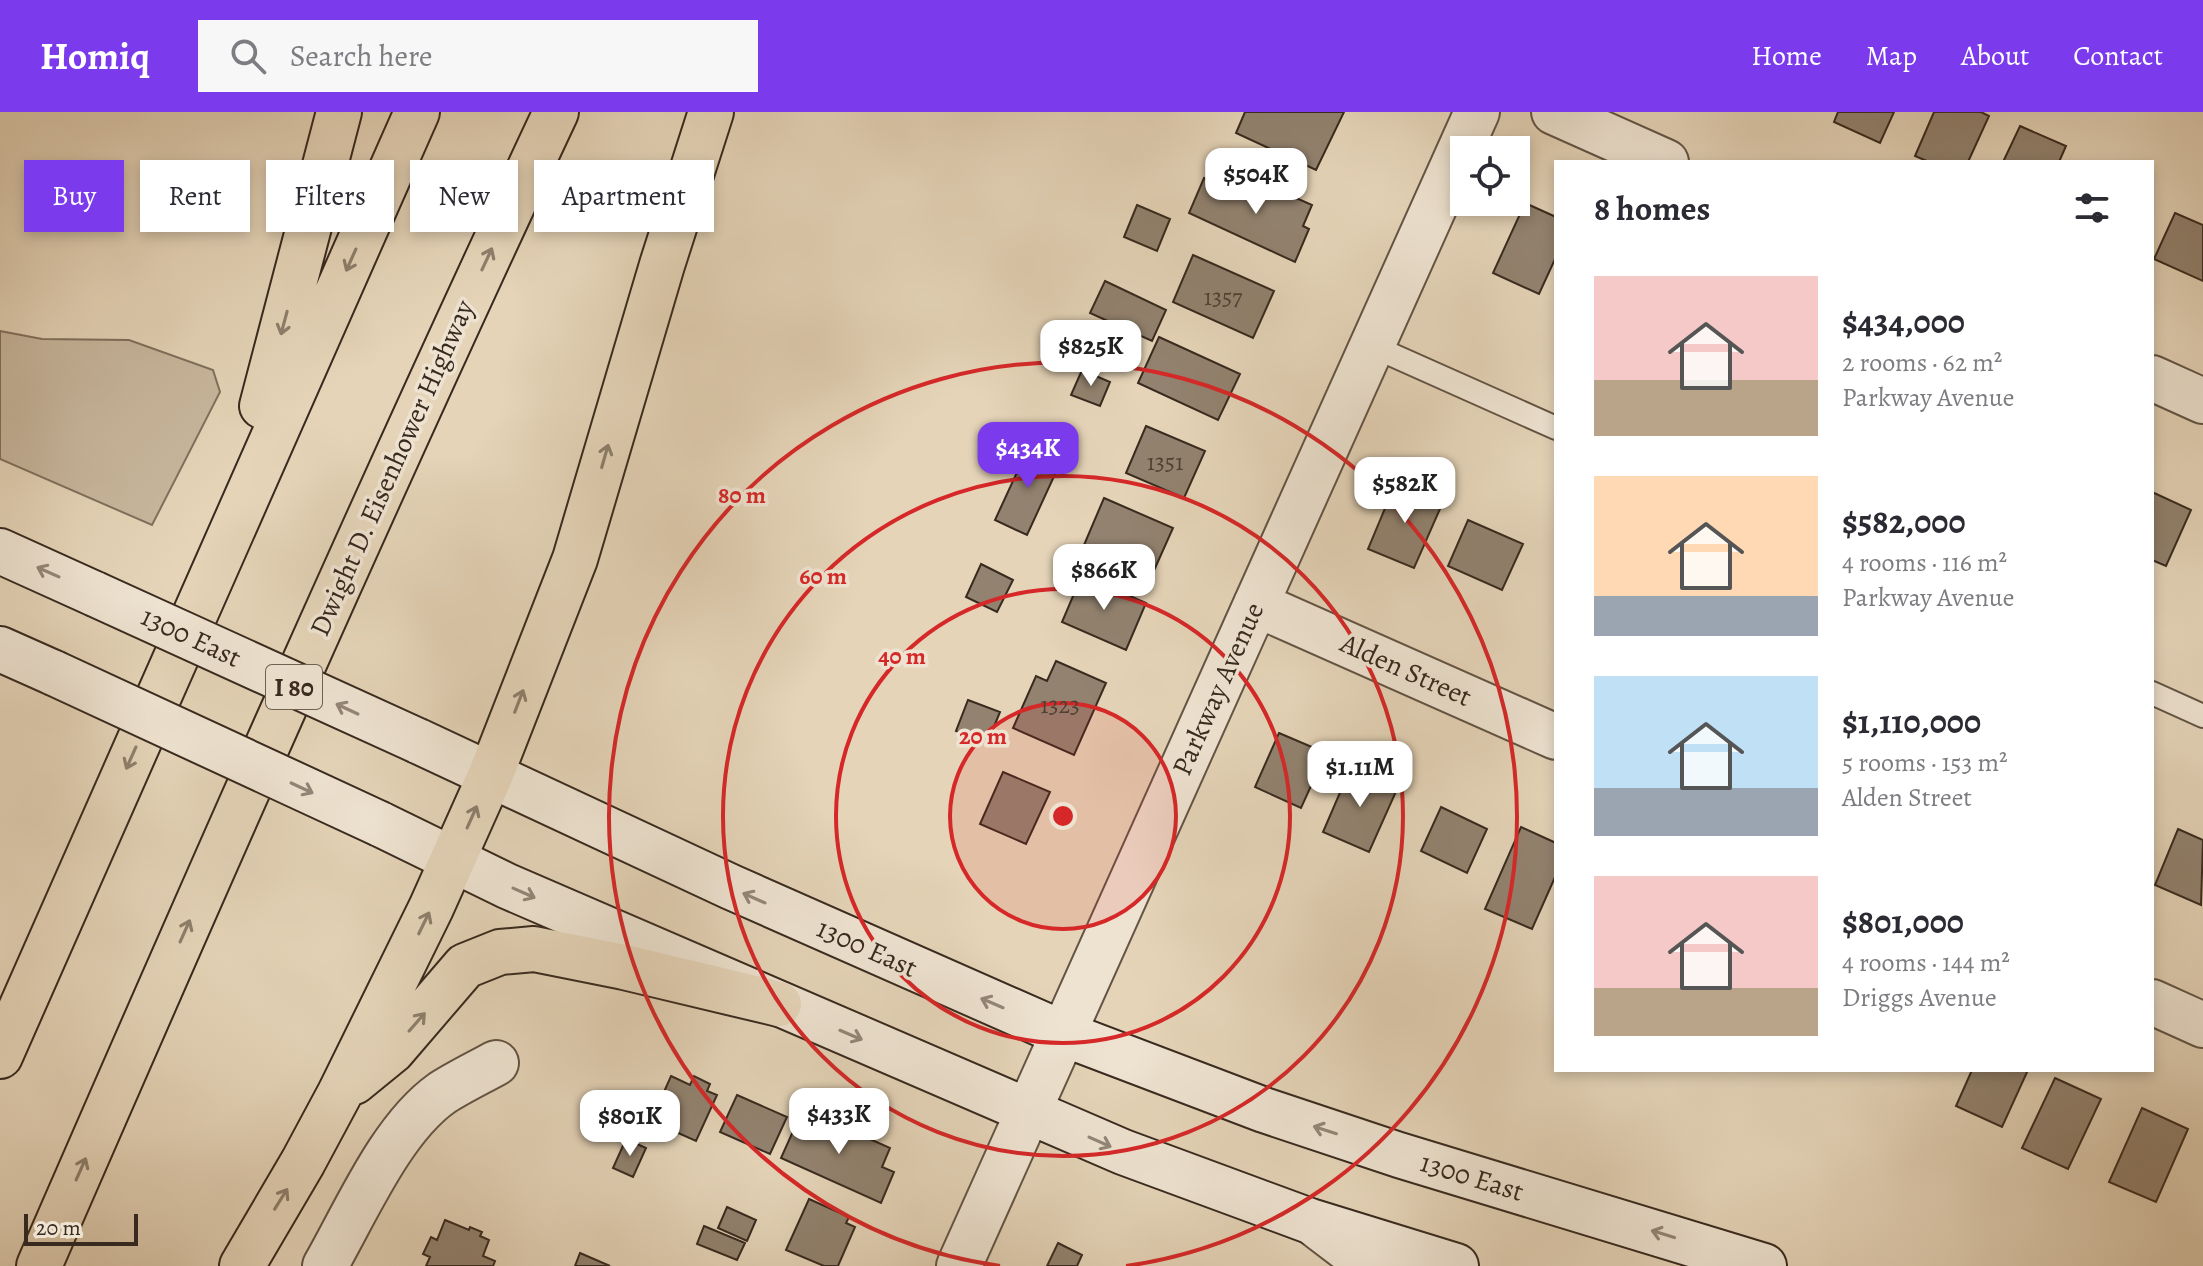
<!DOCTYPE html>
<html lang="en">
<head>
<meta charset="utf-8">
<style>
	body { margin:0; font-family:Alegreya,serif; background:#f7f7f7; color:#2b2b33; height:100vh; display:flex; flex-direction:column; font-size:30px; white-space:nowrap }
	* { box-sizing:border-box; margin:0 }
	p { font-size:26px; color:#7c7c81 }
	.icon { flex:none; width:44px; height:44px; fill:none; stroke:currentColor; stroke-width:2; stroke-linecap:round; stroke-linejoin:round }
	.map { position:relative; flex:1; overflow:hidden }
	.sheet { position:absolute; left:1554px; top:48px; width:600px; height:912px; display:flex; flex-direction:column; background:#fff; border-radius:0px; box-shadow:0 4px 12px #0003 }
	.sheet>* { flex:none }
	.banner { position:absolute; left:24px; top:48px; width:760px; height:72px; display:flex; gap:16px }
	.fabs { position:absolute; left:1450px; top:24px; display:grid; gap:16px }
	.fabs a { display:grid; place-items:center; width:80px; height:80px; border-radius:0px; background:#fff; box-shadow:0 4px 12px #0003; font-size:40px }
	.scale { position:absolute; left:24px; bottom:20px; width:114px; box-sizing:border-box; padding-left:8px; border:4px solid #382a1f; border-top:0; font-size:22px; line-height:28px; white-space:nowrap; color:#382a1f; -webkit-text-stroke:6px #eee3d1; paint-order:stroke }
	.price { position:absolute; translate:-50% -68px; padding:0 18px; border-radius:16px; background:#fff; color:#222; font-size:26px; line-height:52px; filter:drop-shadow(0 2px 4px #0008) }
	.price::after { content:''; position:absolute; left:50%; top:48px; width:24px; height:18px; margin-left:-12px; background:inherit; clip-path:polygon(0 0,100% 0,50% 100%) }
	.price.active { background:#7c3aed; color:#fff }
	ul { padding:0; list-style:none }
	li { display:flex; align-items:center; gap:24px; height:200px; padding:0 40px }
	li span { display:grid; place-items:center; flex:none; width:224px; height:160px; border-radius:0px; color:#555 }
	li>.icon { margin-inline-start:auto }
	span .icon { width:96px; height:96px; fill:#fffc; stroke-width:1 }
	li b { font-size:34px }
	h2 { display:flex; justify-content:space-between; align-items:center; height:96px; padding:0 40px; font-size:34px }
	.chip { padding:0 28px; border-radius:0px; background:#fff; box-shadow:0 4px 12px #0003; font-size:28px; line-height:72px }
	.chip.active { background:#7c3aed; color:#fff }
	header { display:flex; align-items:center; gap:48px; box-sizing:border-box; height:112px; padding:0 40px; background:#7c3aed; color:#fff }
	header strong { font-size:38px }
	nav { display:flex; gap:44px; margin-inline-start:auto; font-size:28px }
	.search { width:560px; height:72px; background:#f7f7f7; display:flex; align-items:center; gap:20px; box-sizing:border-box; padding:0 28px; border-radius:0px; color:#7c7c81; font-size:30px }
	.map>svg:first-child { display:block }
</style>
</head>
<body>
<header>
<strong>Homiq</strong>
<div class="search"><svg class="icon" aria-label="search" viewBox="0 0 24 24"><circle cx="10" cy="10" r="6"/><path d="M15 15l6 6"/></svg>Search here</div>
<nav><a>Home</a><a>Map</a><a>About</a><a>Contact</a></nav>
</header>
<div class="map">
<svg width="2203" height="1154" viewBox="0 0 2203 1154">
	<rect width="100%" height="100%" fill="#e5d4b8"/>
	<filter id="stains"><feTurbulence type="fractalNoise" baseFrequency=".0025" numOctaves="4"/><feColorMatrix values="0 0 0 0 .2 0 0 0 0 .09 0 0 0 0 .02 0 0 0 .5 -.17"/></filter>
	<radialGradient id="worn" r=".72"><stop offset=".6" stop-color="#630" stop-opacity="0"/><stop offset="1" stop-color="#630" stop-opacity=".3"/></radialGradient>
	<path fill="#c8b79e" stroke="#80705e" stroke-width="2" d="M0 219 42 227 129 228 213 258 220 280 152 413 0 347Z"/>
	<path fill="#92826f" stroke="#382a1f" stroke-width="2" d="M1245 0H1344L1316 58 1236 21Z
		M1838 0H1894L1880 31 1834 10Z
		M1934 0H1981L1989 4 1968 50H1929L1915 44Z
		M2020 14 2066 34 2059 50H2003Z
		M1204 66 1250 87 1258 69 1312 93 1303 114 1309 117 1295 150 1189 101Z
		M1525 91 1556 105V145L1539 182 1493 161Z
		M1137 93 1170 107 1157 139 1124 125Z
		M2175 101 2203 113V169L2154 147Z
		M1193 143 1274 179 1253 226 1173 190Z
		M1105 169 1166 198 1152 229 1090 201Z
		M1159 225 1240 262 1218 308 1138 271Z
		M1082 258 1110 270 1100 294 1071 283Z
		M1146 314 1205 339 1184 386 1126 361Z
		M1030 332 1062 347 1027 423 995 408Z
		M1396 370 1443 390 1414 456 1368 437Z
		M2152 380 2191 398 2166 454 2152 448Z
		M1104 386 1173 416 1152 463 1084 433Z
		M1468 408 1523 432 1502 478 1448 454Z
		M981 452 1013 468 997 500 966 485Z
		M1082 463 1146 491 1126 538 1062 510Z
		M1056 549 1106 571 1074 643 1013 616 1036 564 1047 569Z
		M968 588 1000 600 987 632 956 619Z
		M1279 621 1326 641 1301 696 1255 675Z
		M1351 655 1398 675 1369 740 1323 720Z
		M1003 660 1050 680 1026 732 980 712Z
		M1441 695 1487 717 1467 761 1421 739Z
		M1521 715 1556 731V763L1532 817 1485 797Z
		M2178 717 2203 728 2201 793 2155 773Z
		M1972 958H2028L2002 1015 1956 994Z
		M671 964 690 973 694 964 710 972 707 979 717 983 696 1029 651 1009Z
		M2055 966 2101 987 2068 1057 2022 1036Z
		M737 983 787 1005 770 1042 720 1020Z
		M2142 996 2188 1017 2156 1090 2109 1070Z
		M803 997 890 1036 882 1055 894 1060 881 1091 781 1046Z
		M626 1027 646 1036 633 1065 613 1056Z
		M809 1087 849 1105 846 1111 855 1115 838 1154H824L786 1138Z
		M727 1095 756 1108 747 1129 718 1116Z
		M445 1108 469 1118 470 1115 482 1120 480 1124 489 1128 483 1144 495 1149 493 1154H426L430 1145 423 1142 431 1125 437 1128Z
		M704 1114 745 1131 737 1148 697 1132Z
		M1058 1131 1082 1143 1077 1154H1047Z
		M580 1141 610 1154H575Z"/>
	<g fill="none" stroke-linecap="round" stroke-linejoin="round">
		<g stroke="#635445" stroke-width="26">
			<path id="service" d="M1372 234 1556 316
				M2152 581 2203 604"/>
		</g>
		<g stroke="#635445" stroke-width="48">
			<path id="minor" d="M1554 0 1666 50
				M2152 266 2203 289
				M1256 492 1556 625
				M2152 890 2203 913
				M1316 1113 1370 1154
				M325 1154C356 1100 391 1017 442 981 459 970 478 961 496 951
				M959 1154 1477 0"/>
		</g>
		<g stroke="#382a1f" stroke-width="48">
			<path id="secondary" d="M0 439 95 482
				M0 537 54 561
				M418 629 731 775 1064 922 1264 998 1399 1043 1764 1154
				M380 712 507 774 1123 1040 1310 1109 1456 1154"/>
		</g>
		<g stroke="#382a1f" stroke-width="48">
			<path id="motorway" d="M262 294 339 0
				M0 944 417 0
				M354 970 392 939 465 854 500 840 534 837 624 855 779 892
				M39 1154C207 768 377 381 556 0
				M242 1154 303 1050 340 981 431 796 491 662 575 447 662 153 711 0"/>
		</g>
		<use href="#service" stroke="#eee3d1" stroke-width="22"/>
		<use href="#minor" stroke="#eee3d1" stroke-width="44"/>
		<use href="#secondary" stroke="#eee3d1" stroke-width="44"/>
		<use href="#motorway" stroke="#e5d4b8" stroke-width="44"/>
		<g stroke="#382a1f" stroke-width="48" stroke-linecap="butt">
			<path id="secondary-bridge" d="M95 482 418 629
				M54 561 380 712"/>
		</g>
		<use href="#secondary-bridge" stroke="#eee3d1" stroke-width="44"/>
	</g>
	<defs><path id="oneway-shaft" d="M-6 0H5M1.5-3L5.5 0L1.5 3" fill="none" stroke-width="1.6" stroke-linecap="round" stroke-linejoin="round" transform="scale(2)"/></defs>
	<g stroke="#8e7f6c">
		<use href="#oneway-shaft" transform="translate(487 147) rotate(-65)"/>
		<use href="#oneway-shaft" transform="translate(351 148) rotate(114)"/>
		<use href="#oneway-shaft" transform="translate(284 211) rotate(105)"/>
		<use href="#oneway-shaft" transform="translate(605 344) rotate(-74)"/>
		<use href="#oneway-shaft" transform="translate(519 589) rotate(-69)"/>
		<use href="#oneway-shaft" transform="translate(131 646) rotate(114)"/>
		<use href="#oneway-shaft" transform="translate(472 705) rotate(-66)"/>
		<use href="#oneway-shaft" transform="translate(424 811) rotate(-64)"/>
		<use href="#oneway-shaft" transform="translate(185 819) rotate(-66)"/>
		<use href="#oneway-shaft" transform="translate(417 910) rotate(-49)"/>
		<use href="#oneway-shaft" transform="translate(81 1057) rotate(-66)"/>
		<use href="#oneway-shaft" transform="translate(281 1087) rotate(-58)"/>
	</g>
	<g stroke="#938678">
		<use href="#oneway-shaft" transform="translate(48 460) rotate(-156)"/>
		<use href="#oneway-shaft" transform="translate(347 597) rotate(-155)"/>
		<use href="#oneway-shaft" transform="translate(302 676) rotate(25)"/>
		<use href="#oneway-shaft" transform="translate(524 781) rotate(24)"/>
		<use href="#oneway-shaft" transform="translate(754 786) rotate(-156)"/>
		<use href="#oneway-shaft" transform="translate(992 891) rotate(-157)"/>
		<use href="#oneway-shaft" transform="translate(851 923) rotate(23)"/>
		<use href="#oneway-shaft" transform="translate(1325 1018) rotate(-162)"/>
		<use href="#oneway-shaft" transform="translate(1100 1030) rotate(24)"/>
		<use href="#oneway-shaft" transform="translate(1663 1122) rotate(-163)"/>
	</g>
	<circle cx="1063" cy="704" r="113" fill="#d62828" fill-opacity=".12"/>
	<g fill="none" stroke="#d62828" stroke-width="4">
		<circle cx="1063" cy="704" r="113"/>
		<circle cx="1063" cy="704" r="227"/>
		<circle cx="1063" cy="704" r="340"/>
		<path d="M1000 1154A454 454 0 1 1 1126 1154"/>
	</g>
	<g text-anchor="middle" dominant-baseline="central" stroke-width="7" stroke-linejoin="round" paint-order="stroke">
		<g font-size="24" fill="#4e4033">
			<text x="1223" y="185">1357</text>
			<text x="1165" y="350">1351</text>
			<text x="1060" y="593">1323</text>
		</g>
		<rect fill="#eee3d1" stroke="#6f6254" stroke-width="2" x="266" y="553" width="56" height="44" rx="6"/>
		<g font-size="26" font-weight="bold" fill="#382a1f">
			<text x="294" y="575">I 80</text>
		</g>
		<g font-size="28" fill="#382a1f" stroke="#eee3d1">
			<text transform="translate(392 356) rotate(-66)">Dwight D. Eisenhower Highway</text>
			<text transform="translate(191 525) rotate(25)">1300 East</text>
			<text transform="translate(1406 558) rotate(24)">Alden Street</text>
			<text transform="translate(1218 577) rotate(-66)">Parkway Avenue</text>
			<text transform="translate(867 836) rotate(24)">1300 East</text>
			<text transform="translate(1472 1065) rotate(17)">1300 East</text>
		</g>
	</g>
	<circle cx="1063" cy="704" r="12" fill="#d62828" stroke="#eee3d1" stroke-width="4"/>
	<g font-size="24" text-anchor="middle" font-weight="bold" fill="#d62828" stroke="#eee3d1" stroke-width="7" stroke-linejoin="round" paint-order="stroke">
		<text x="742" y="391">80 m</text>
		<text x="823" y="472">60 m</text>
		<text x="902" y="552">40 m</text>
		<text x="983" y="632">20 m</text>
	</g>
	<rect width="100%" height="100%" filter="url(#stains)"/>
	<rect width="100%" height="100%" fill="url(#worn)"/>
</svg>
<div class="fabs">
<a><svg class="icon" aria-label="locate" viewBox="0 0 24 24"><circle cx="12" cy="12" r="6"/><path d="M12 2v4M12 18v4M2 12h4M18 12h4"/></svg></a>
</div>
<div class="scale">20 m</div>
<b class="price" style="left:1256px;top:104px">$504K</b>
<b class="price" style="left:1091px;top:276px">$825K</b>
<b class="price active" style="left:1028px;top:378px">$434K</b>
<b class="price" style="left:1405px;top:413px">$582K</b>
<b class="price" style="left:1104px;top:500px">$866K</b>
<b class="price" style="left:1360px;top:697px">$1.11M</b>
<b class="price" style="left:839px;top:1044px">$433K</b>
<b class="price" style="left:630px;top:1046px">$801K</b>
<div class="banner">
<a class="chip active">Buy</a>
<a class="chip">Rent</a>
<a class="chip">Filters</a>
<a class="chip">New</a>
<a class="chip">Apartment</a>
</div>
<section class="sheet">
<h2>8 homes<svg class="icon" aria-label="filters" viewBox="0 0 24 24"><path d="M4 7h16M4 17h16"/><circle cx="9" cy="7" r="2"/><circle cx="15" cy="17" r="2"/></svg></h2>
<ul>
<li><span style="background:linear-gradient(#f6c9c9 65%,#b9a48a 0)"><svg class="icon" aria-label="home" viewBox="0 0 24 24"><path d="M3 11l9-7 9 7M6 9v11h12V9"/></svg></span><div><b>$434,000</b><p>2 rooms · 62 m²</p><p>Parkway Avenue</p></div></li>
<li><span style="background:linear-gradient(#ffd9b3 75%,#9aa5b1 0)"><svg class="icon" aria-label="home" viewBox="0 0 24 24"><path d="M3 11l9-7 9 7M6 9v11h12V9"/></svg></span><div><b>$582,000</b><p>4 rooms · 116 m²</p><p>Parkway Avenue</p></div></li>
<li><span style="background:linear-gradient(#bfe0f5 70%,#9aa5b1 0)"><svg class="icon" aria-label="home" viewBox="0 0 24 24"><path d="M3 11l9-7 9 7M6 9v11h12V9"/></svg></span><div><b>$1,110,000</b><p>5 rooms · 153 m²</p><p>Alden Street</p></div></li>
<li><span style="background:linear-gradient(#f6c9c9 70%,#b9a48a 0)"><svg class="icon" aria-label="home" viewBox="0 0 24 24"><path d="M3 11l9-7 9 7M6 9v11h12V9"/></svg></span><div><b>$801,000</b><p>4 rooms · 144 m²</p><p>Driggs Avenue</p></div></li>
</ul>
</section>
</div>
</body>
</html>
